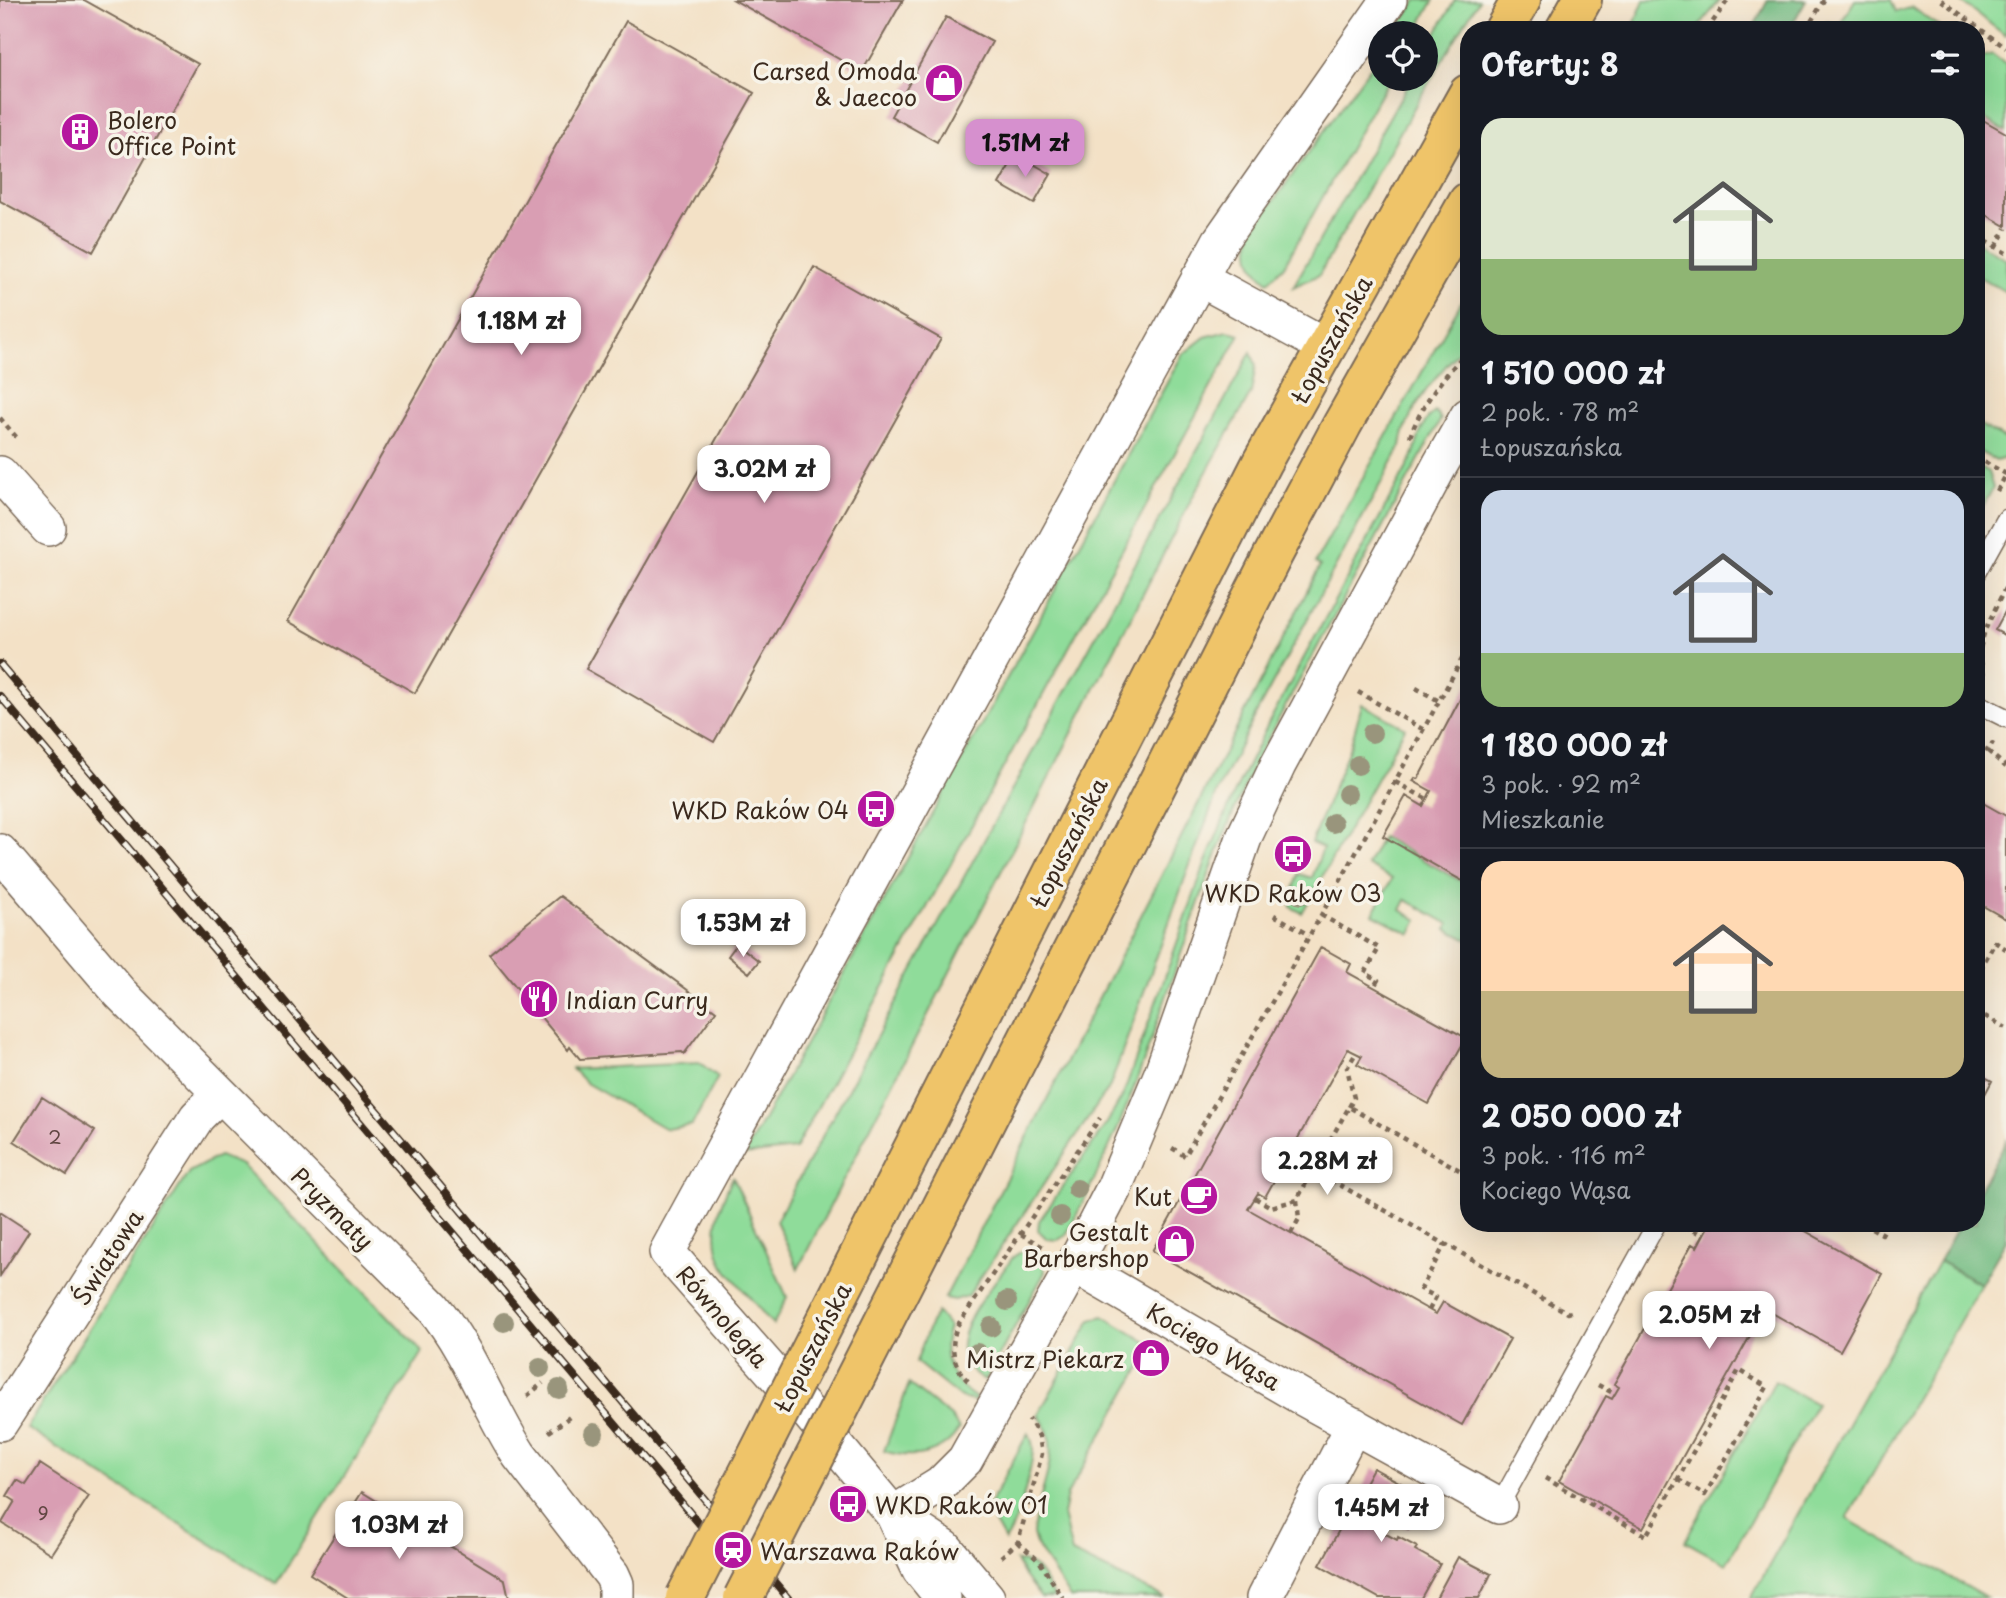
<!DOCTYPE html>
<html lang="pl">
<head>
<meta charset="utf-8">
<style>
	body { margin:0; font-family:"Playpen Sans",sans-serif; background:#20242c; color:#f1f3f6; height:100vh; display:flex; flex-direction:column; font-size:26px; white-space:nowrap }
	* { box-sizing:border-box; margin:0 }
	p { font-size:23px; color:#9ea1a6 }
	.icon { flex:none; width:38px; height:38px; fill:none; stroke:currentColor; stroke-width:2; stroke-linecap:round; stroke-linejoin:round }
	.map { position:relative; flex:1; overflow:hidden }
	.details { position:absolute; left:1460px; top:21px; width:525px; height:1211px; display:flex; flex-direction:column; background:#171b24; border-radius:28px; box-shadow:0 7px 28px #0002 }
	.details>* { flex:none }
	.fabs { position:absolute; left:1368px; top:21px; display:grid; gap:14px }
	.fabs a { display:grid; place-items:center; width:70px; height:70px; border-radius:50%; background:#171b24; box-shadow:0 7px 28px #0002; font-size:35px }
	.price { position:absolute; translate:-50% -60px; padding:0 16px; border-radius:14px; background:#fff; color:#222; font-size:23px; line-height:46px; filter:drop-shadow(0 2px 4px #0008) }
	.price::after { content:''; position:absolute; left:50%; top:42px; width:21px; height:16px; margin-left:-10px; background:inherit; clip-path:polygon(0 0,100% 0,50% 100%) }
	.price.on { background:#d690ce; color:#111 }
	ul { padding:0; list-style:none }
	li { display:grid; align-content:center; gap:14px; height:371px; padding:0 21px }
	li+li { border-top:2px solid #363941 }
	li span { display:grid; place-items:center; height:217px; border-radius:21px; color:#555 }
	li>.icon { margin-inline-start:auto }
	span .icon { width:126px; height:126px; fill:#fffc; stroke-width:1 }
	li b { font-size:30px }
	h2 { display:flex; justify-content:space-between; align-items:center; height:84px; padding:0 21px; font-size:30px }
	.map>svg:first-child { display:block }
</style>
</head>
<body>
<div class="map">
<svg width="2006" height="1598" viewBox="0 0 2006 1598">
	<rect width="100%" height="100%" fill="#f7f3e8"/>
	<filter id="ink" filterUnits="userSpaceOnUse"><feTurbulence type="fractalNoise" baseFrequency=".0143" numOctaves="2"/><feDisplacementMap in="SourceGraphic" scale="14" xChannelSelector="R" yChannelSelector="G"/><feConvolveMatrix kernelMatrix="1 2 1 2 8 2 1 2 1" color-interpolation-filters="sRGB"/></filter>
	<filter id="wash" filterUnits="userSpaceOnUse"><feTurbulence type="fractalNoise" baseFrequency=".00686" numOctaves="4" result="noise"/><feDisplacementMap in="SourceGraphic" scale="28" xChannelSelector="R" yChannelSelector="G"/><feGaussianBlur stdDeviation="1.57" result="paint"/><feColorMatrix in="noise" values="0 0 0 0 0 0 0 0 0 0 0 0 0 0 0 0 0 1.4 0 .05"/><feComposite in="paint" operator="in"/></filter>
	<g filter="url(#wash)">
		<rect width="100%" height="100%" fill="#f3e1c6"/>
		<path fill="#8fdc9a" stroke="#65835c" stroke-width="2" d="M1417 0H1434L1415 33H1394Z
			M1455 0H1479L1419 99 1319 275 1293 287 1411 79H1426V51Z
			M1644 0H1720L1696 30H1632Z
			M1855 0H1891L1896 12 1912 7 1943 30H1822L1827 22 1840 24Z
			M1959 0H2006V36Z
			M1381 52V79H1389L1284 266 1268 282C1250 267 1247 254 1252 231Z
			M1992 54 2006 65V131L1976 114V55L1980 58Z
			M1976 242 2006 259V292L1976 275Z
			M1468 290V341C1443 369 1406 407 1401 446L1257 712 1218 790 1185 878 1110 1086 968 1296 955 1300 945 1298 1320 566 1315 563Z
			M1227 331 1240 334 795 1149 744 1155 1023 649 1182 355 1205 337Z
			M1251 352 1256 365 1251 393 1192 498 798 1269 776 1221Z
			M1435 412 1441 419 1259 755C1207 863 1175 978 1133 1090 1114 1140 1091 1188 1066 1235L1058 1240 1047 1239 1038 1230 1039 1221 1107 1123 1123 1095 1205 864 1233 796 1268 724 1412 458C1419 442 1419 423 1435 412Z
			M1976 423 2006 439V458L1996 461 1976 450V438L1980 430 1976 428Z
			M1976 465 1988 472 1993 488 1976 519Z
			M1362 704 1405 728 1302 913 1291 907 1290 901 1299 874 1312 878 1323 848 1311 843 1351 744Z
			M1382 837 1468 885V940L1447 929 1449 924 1406 900 1401 910 1418 920 1411 934 1373 914 1392 879 1367 865Z
			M700 1063 718 1077 692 1125 666 1129 586 1083 572 1069Z
			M219 1156 242 1165 423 1352 276 1584 26 1428 189 1172Z
			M733 1177 787 1297 773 1325 724 1267C708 1237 719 1205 733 1177Z
			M1021 1252C1035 1251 1043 1258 1045 1272L985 1381C928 1350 991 1291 1013 1257Z
			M1939 1261 1981 1284 1847 1519 1986 1598H1751Z
			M937 1312 949 1327C939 1356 951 1382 976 1398L974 1401 961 1398 916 1362 929 1327Z
			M1103 1316 1153 1346 1067 1495 1063 1515 1072 1553 1165 1598H1070L1036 1544 1033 1534C1035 1494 1068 1451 1038 1415L1091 1320Z
			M1775 1381 1816 1404 1726 1564 1685 1541Z
			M909 1384 951 1417 959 1429C942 1456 912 1460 884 1451Z
			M1028 1433C1031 1438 1033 1443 1033 1449 1032 1469 1017 1526 1005 1541L987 1509Z
			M1016 1561C1038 1560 1045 1582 1055 1598H1041L1024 1576Z"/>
		<path fill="#73bc82" stroke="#577350" stroke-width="2" d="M1768 0H1806L1789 30H1752Z
			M2006 1141V1241L1981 1284 1939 1261 1960 1223H1976V1195Z"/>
		<g id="blocks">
			<path fill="#d99eb3" d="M0 0H84L198 64 93 252 0 201Z
				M734 0H903L862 72Z
				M946 17 992 42 937 142 891 116Z
				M626 21 754 93 415 693 288 621Z
				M1976 116 2006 133V226L1976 209Z
				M1016 154 1051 174 1034 204 999 184Z
				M814 267 941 339 714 742 586 669Z
				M2006 610V636L1995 630Z
				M1468 684V884L1383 836 1406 796 1423 806 1427 799 1431 791 1413 781 1415 778 1418 779Z
				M1976 799 2006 816V919L1976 902Z
				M560 896 716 1011 684 1054 682 1052 580 1059 570 1047 568 1050 489 954Z
				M737 944 759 961 749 973 728 956Z
				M1321 947 1351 964 1347 972 1466 1038 1429 1104 1357 1064 1362 1056 1348 1049 1265 1197 1258 1193 1248 1209 1436 1314 1443 1302 1510 1339 1462 1425 1152 1251Z
				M1976 1072 1992 1081 1976 1111Z
				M42 1097 95 1131 67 1175 14 1141Z
				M0 1212 29 1231 0 1276Z
				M1710 1223H1791L1882 1274 1840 1351 1765 1309 1643 1528 1559 1481 1606 1396 1612 1399 1619 1387 1614 1384 1692 1244 1697 1247Z
				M40 1464 89 1496 51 1554 2 1523 15 1501 7 1496 17 1480 26 1485Z
				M1373 1468 1426 1497 1408 1529 1369 1507 1362 1521 1397 1540 1398 1537 1417 1547 1415 1550 1440 1564 1421 1598H1379L1320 1565Z
				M362 1492 505 1580 509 1598H348L310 1574Z
				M1458 1557 1491 1574 1479 1598H1436Z"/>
		</g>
	</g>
	<g filter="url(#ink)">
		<use href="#blocks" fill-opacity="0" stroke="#7b6a59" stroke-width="2"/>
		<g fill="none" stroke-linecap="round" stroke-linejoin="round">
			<g stroke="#7b6a59" stroke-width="21">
				<path id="lane" d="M1976 573 2006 519
					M1976 703 2006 718
					M1499 1506 1657 1223"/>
			</g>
			<g stroke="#7b6a59" stroke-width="38">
				<path id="street" d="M1199 278 1326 347
					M0 474 48 528
					M0 852 120 993 433 1307C470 1352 488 1407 519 1455L612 1575 616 1584V1598
					M1074 1265 1305 1399 1499 1506
					M0 1423 197 1117 219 1095
					M893 1514 940 1485 965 1460 1074 1265 1114 1188 1162 1073 1245 835 1278 765 1440 465 1468 416
					M893 1514 945 1548 987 1598
					M943 1598 920 1570 893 1514 807 1411 667 1252 1220 241 1389 0
					M1264 1598 1354 1425"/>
			</g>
			<g stroke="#7b6a59" stroke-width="42">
				<path id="primary" d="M1504 30 1521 0
					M1565 30 1582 0
					M1056 867 1262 462 1468 94
					M1103 891 1273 555 1342 425 1468 202"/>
			</g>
			<path stroke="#7b6a59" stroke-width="4.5" stroke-dasharray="5 5" stroke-linecap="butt" d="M1941 0 2006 48
				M1707 30 1728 0
				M1806 30 1824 0
				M1976 236 2006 253
				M1996 247 2006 228
				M0 418 18 439
				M1410 437C1421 405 1444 375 1468 351
				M1976 457 2006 474
				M1997 491 2006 475
				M1976 626 1985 630
				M1984 677 1979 652 1985 630 2006 586
				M1416 688 1439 701
				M1358 692 1424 730
				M1976 745 1988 751 1993 742
				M1988 751 2006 767
				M1395 782 1427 799
				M1274 915 1309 935
				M1321 915 1379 948 1365 973 1378 980 1374 987
				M1976 978 1995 942 2006 949
				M1976 1011 2006 1028
				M1349 1107 1354 1098 1347 1068 1356 1053
				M1172 1148 1185 1156 1351 862 1468 648
				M1468 1175 1349 1107 1313 1170 1568 1313 1575 1311
				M1255 1198 1271 1207 1297 1200
				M1863 1223 1882 1234 1888 1223
				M1685 1226 1703 1235
				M1291 1233 1299 1219 1297 1200 1313 1170
				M1021 1234 1043 1247
				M1429 1310 1436 1297 1421 1289 1445 1244
				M968 1381C952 1365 950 1346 957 1326L1100 1118
				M1598 1385 1615 1394
				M527 1396 543 1383
				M549 1432 571 1416
				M1545 1478 1646 1536 1739 1370 1767 1387 1705 1495 1677 1479
				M1018 1542 1040 1562 1063 1598
				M1001 1557 1018 1542 1042 1454 1039 1436 1029 1419"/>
			<use href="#lane" stroke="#fff" stroke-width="18"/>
			<use href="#street" stroke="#fff" stroke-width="35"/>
			<use href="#primary" stroke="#efc469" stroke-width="38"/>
			<g stroke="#3b2a1e" stroke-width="8">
				<path id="rail" d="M0 664 788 1598
					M0 696 762 1598"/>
			</g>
			<use href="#rail" stroke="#f7f3e8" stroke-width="5" stroke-dasharray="16" stroke-linecap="butt"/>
			<g stroke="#7b6a59" stroke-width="42" stroke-linecap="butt">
				<path id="primary-bridge" d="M685 1598 1056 867
					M743 1598 1103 891"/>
			</g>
			<use href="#primary-bridge" stroke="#efc469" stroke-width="38"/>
		</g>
		<g fill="#99957b">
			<circle cx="1372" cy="733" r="10"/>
			<circle cx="1358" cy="765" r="10"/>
			<circle cx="1347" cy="794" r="10"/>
			<circle cx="1333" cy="823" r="10"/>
			<circle cx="1300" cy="895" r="10"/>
			<circle cx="1077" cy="1189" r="10"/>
			<circle cx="1060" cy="1216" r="10"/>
			<circle cx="1007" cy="1301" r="10"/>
			<circle cx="504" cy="1322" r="10"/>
			<circle cx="991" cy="1327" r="10"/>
			<circle cx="977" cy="1353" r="10"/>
			<circle cx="540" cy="1368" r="10"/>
			<circle cx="559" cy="1389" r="10"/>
			<circle cx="594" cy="1433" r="10"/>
		</g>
	</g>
	<defs>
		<g id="shop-disc" transform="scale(2.0125)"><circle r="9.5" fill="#b5179e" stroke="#f7f3e8"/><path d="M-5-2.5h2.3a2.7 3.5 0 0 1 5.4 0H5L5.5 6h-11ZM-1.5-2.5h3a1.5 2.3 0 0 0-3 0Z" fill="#fff"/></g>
		<g id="building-disc" transform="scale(2.0125)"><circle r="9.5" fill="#b5179e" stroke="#f7f3e8"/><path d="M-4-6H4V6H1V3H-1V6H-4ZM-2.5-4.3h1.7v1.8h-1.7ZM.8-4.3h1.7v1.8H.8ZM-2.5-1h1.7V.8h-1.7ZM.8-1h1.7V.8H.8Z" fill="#fff"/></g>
		<g id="bus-disc" transform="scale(2.0125)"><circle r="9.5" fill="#b5179e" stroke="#f7f3e8"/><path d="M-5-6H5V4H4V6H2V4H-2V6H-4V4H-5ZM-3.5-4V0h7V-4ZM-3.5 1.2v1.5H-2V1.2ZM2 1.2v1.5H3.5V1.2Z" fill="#fff"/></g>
		<g id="restaurant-disc" transform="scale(2.0125)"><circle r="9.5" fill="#b5179e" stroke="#f7f3e8"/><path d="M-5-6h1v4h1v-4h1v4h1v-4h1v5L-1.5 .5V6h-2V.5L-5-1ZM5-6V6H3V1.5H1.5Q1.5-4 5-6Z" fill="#fff"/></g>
		<g id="cafe-disc" transform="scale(2.0125)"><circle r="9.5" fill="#b5179e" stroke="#f7f3e8"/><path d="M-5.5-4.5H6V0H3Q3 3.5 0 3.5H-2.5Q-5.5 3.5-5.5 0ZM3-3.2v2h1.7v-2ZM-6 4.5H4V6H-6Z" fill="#fff"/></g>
		<g id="station-disc" transform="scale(2.0125)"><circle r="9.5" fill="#b5179e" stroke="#f7f3e8"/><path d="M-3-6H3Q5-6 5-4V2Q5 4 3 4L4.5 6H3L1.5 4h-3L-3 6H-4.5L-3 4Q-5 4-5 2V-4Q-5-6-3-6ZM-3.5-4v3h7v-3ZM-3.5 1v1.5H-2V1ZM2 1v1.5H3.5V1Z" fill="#fff"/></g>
	</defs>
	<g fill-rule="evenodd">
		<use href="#shop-disc" x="944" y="83"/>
		<use href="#building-disc" x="80" y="132"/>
		<use href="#bus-disc" x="876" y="809"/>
		<use href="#bus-disc" x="1293" y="854"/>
		<use href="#restaurant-disc" x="539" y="999"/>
		<use href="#cafe-disc" x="1199" y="1196"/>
		<use href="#shop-disc" x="1176" y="1244"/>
		<use href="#shop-disc" x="1151" y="1358"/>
		<use href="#bus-disc" x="848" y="1504"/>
		<use href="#station-disc" x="733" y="1550"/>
	</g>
	<g text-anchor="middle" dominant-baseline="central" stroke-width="7" stroke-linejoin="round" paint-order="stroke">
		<g font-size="19" fill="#624743">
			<text x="55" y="1136">2</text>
			<text x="43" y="1512">9</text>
		</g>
		<g font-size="23" fill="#3b2a1e" stroke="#f7f3e8" text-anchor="end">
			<text x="917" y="70">Carsed Omoda<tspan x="917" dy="26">&amp; Jaecoo</tspan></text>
			<text x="107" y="119" text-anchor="start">Bolero<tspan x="107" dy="26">Office Point</tspan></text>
			<text x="849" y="809">WKD Raków 04</text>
			<text x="1293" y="892" text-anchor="middle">WKD Raków 03</text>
			<text x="566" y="999" text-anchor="start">Indian Curry</text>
			<text x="1172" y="1196">Kut</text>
			<text x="1149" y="1231">Gestalt<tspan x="1149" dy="26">Barbershop</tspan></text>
			<text x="1124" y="1358">Mistrz Piekarz</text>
			<text x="875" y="1504" text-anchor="start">WKD Raków 01</text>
			<text x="760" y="1550" text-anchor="start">Warszawa Raków</text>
		</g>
		<g font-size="23" fill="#3b2a1e" stroke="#f7f3e8">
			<text transform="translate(1331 339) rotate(-61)">Łopuszańska</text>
			<text transform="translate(1068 842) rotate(-63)">Łopuszańska</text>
			<text transform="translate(333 1208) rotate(45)">Pryzmaty</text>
			<text transform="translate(107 1257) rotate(-57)">Światowa</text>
			<text transform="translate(723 1316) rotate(49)">Równoległa</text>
			<text transform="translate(1214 1346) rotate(30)">Kociego Wąsa</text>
			<text transform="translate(812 1347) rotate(-63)">Łopuszańska</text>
		</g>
	</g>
</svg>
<div class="fabs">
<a><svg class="icon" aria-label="locate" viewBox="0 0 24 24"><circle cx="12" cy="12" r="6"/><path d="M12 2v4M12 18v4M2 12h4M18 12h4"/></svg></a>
</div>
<b class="price on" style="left:1025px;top:179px">1.51M zł</b>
<b class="price" style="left:521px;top:357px">1.18M zł</b>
<b class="price" style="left:764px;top:505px">3.02M zł</b>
<b class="price" style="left:743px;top:959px">1.53M zł</b>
<b class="price" style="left:1327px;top:1197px">2.28M zł</b>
<b class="price" style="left:1709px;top:1351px">2.05M zł</b>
<b class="price" style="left:1381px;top:1544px">1.45M zł</b>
<b class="price" style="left:399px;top:1561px">1.03M zł</b>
<section class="details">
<h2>Oferty: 8<svg class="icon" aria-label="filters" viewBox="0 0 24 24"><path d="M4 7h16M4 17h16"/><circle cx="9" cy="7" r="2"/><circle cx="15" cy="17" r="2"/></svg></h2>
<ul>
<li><span style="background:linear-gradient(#dfe7d0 65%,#8fb573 0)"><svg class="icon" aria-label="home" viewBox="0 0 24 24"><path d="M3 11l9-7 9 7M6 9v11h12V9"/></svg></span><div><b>1 510 000 zł</b><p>2 pok. · 78 m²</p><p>Łopuszańska</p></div></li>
<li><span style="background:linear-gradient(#c9d6e8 75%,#8fb573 0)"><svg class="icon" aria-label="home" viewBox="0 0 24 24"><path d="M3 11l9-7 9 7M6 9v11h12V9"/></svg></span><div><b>1 180 000 zł</b><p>3 pok. · 92 m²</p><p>Mieszkanie</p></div></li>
<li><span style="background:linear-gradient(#ffd9b3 60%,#c2b280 0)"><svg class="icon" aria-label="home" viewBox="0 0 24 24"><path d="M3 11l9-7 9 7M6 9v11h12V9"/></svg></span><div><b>2 050 000 zł</b><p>3 pok. · 116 m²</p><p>Kociego Wąsa</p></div></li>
</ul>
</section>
</div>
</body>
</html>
